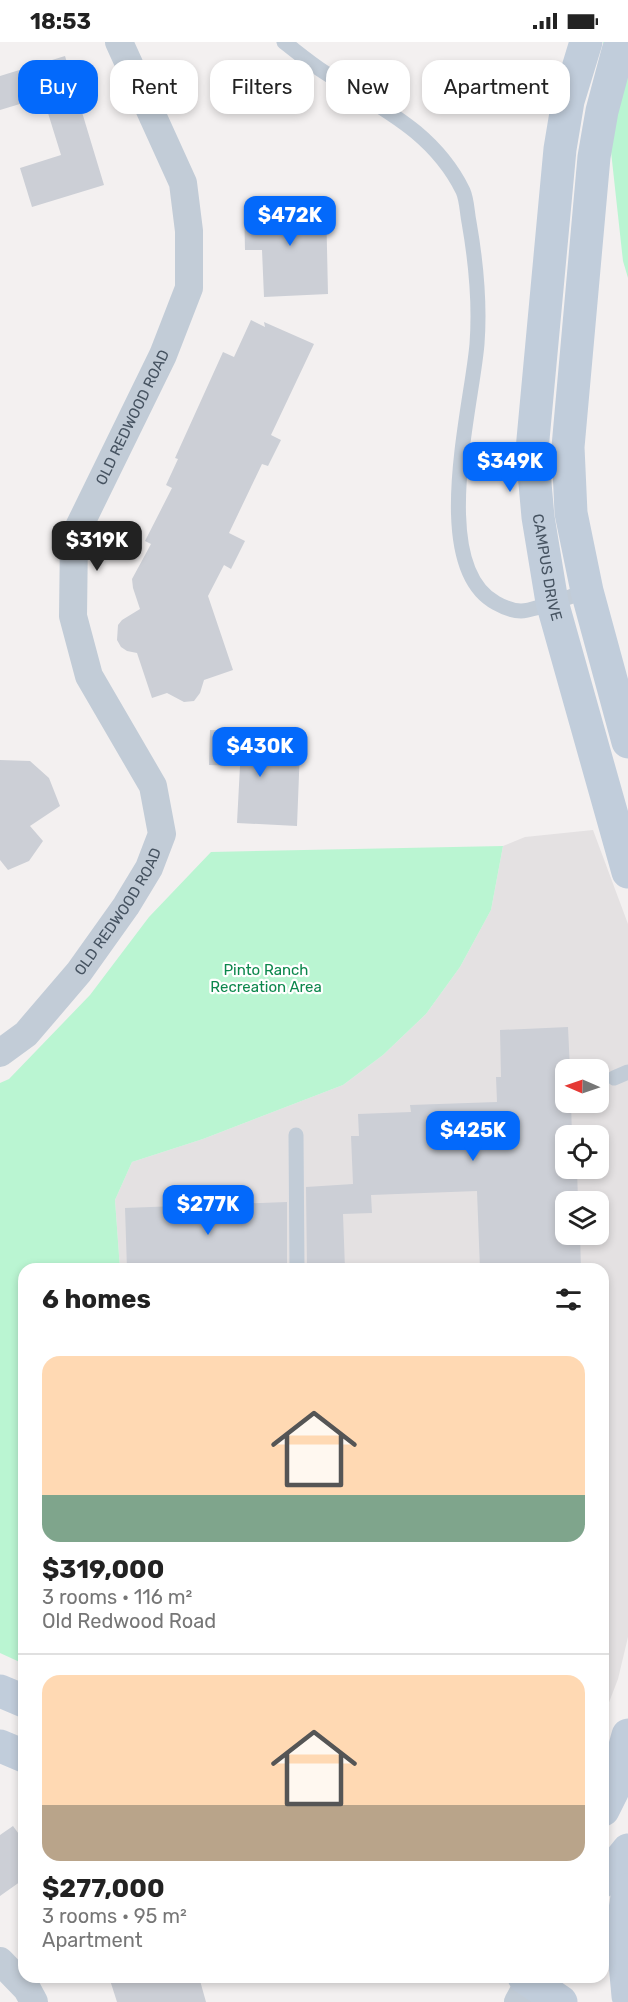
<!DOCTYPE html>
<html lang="en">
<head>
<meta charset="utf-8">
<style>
	body { margin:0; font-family:Rubik,sans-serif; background:#f2f2f2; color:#222; height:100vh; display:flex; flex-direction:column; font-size:22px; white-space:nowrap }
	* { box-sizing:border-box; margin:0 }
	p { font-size:20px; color:#767676 }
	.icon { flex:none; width:33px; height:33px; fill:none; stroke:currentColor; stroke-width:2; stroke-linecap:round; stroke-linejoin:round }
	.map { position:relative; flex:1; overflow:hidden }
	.drawer { position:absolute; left:18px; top:1221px; width:591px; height:720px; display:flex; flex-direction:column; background:#fff; border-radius:18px; box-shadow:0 3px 9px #0003 }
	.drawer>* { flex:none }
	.hud { position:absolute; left:18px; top:18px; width:592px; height:54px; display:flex; gap:12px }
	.needle { width:39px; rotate:272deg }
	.fabs { position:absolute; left:555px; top:1017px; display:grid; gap:12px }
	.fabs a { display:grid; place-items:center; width:54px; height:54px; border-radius:12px; background:#fff; box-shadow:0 3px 9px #0003; font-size:30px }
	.price { position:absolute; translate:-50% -51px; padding:0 14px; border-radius:12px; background:#0369fb; color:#fff; font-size:20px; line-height:39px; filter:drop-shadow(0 2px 3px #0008) }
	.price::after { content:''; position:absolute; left:50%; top:36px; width:18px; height:14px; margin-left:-9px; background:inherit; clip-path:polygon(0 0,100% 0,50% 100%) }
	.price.current { background:#222; color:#fff }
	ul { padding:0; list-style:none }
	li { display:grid; align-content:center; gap:12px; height:318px; padding:0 24px }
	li+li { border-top:2px solid #e0e0e0 }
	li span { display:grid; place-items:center; height:186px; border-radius:18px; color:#555 }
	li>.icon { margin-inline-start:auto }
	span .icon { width:108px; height:108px; fill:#fffc; stroke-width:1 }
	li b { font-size:26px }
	h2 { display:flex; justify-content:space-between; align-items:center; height:72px; padding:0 24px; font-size:26px }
	.pill { padding:0 21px; border-radius:18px; background:#fff; box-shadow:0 3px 9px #0003; font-size:21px; line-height:54px }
	.pill.current { background:#0369fb; color:#fff }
	.status { display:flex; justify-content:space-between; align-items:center; height:42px; padding:0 30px; background:#fff; direction:ltr }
	.status svg { height:16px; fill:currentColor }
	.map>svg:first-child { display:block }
</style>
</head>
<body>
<div class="status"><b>18:53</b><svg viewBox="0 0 49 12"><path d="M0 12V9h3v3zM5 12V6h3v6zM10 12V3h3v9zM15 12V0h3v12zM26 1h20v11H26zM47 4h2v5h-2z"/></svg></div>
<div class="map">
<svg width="628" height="1960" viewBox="0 0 628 1960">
	<rect width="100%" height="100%" fill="#f3f0f0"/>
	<path fill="#e4e1e2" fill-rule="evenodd" d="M593 788 628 882V1595L618 1637 603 1676V1227H120L115 1158 132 1120 203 1097 343 1043 383 1013 426 972 460 925 491 868 503 804 525 795ZM566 1028H598V1060H566ZM566 1094H598V1126H566ZM566 1160H598V1192H566Z"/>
	<path fill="#baf5d2" d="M603 0H628V236L623 219 607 73Z
		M503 804 491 868 460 925 426 972 383 1013 343 1043 203 1097 132 1120 115 1158 120 1227H24V1622L0 1611V1041L9 1037 90 953 149 875 211 810Z"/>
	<path fill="#cccfd6" d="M65 14 104 143 32 165 20 126 61 113 43 55 0 68V34Z
		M326 161 328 252 264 255 262 208H245L244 164Z
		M251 278 265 285 264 280 314 302 271 393 281 398 268 424 262 422 229 491 245 499 231 527 224 523 208 554 233 628 204 638 200 651 194 659 184 660 167 651 152 656 137 611 127 609 121 605 117 598 118 583 122 578 140 567 133 546 132 537 151 502 145 499 172 446 166 443 178 417 175 416 223 310 234 315Z
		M210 688 246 689 245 702 282 703V707H300L297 784 237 781 240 724 209 723Z
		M0 718 30 719 49 736 60 764 30 784 43 799 29 819 8 828 0 818Z
		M568 985 570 1028H566V1060H571L572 1094H566V1126H577L578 1160H566V1192H580L581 1227H480L477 1149 371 1153 372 1171 343 1172 345 1227H307L306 1145 353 1142 351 1094H359L358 1072 411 1070 410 1063 497 1060 496 1035H501L500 988Z
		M201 1160V1163L287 1160V1227H241V1223L127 1227 125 1166 177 1164V1161Z
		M13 1784 24 1799V1837L0 1854V1793Z
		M109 1935H199L206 1960H117Z"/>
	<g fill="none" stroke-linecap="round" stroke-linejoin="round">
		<path stroke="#c2ccd7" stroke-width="15" d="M284 0C297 10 310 21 324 30 378 65 433 88 463 149 467 158 467 170 469 180 476 220 480 262 477 302 472 364 428 524 496 561 503 565 513 569 521 569 535 569 571 554 587 549
			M614 1036 628 1030
			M296 1093 297 1227"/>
		<g stroke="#c2ccd7" stroke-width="28">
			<path id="s1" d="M0 1011 26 992 79 930 126 864 149 826 162 792 153 744 89 634 73 574 74 495 163 313 189 246V189L183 141 119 0"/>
			<path d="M0 1919 27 1947 34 1960"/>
			<path d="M518 1960 530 1938"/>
		</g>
		<g stroke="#c1cddb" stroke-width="33">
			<path id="s2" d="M586 0 568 59 560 107 532 408 538 475 552 560 628 830"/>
			<path d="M622 0 618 9 602 69 594 115 568 405 571 471 587 549 628 700"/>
			<path d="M0 1649 24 1659"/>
			<path d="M0 1704 24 1714"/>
			<path d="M603 1768 613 1748 628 1693"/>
			<path d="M603 1839 628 1808"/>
			<path d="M524 1935 561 1960"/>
			<path d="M628 1954 622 1888 628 1848"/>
		</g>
	</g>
	<g text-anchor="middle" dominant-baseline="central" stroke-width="4.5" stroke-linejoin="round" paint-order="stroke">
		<g font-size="15" fill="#465361" stroke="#fff">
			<text stroke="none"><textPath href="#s1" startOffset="726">OLD REDWOOD ROAD</textPath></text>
			<text stroke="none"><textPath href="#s2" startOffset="531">CAMPUS DRIVE</textPath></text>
			<text stroke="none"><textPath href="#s1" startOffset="186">OLD REDWOOD ROAD</textPath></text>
		</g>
		<g font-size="15" fill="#0c874c" stroke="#fff">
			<text x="266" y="928">Pinto Ranch<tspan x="266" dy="17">Recreation Area</tspan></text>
		</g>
	</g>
</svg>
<div class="fabs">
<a><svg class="needle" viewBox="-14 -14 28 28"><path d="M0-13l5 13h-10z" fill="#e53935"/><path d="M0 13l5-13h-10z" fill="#767676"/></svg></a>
<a><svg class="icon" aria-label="locate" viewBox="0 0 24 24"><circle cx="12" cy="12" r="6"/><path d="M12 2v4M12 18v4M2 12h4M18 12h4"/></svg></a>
<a><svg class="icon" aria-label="layers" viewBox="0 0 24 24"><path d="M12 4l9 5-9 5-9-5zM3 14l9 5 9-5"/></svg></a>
</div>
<b class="price" style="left:290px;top:205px">$472K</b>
<b class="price" style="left:510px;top:451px">$349K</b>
<b class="price current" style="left:97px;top:530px">$319K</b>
<b class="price" style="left:260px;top:736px">$430K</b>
<b class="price" style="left:473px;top:1120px">$425K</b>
<b class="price" style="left:208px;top:1194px">$277K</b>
<div class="hud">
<a class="pill current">Buy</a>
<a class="pill">Rent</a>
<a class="pill">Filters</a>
<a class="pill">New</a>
<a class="pill">Apartment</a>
</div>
<section class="drawer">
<h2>6 homes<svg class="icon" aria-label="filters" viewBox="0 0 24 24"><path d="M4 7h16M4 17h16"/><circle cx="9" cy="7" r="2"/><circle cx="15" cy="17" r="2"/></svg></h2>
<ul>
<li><span style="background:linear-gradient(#ffd9b3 75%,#7fa58c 0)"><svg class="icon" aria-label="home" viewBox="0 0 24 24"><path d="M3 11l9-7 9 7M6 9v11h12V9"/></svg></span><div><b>$319,000</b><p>3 rooms · 116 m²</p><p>Old Redwood Road</p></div></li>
<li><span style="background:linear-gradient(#ffd9b3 70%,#b9a48a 0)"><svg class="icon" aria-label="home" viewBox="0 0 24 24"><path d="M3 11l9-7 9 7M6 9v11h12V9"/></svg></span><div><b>$277,000</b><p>3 rooms · 95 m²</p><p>Apartment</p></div></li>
</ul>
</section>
</div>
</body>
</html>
